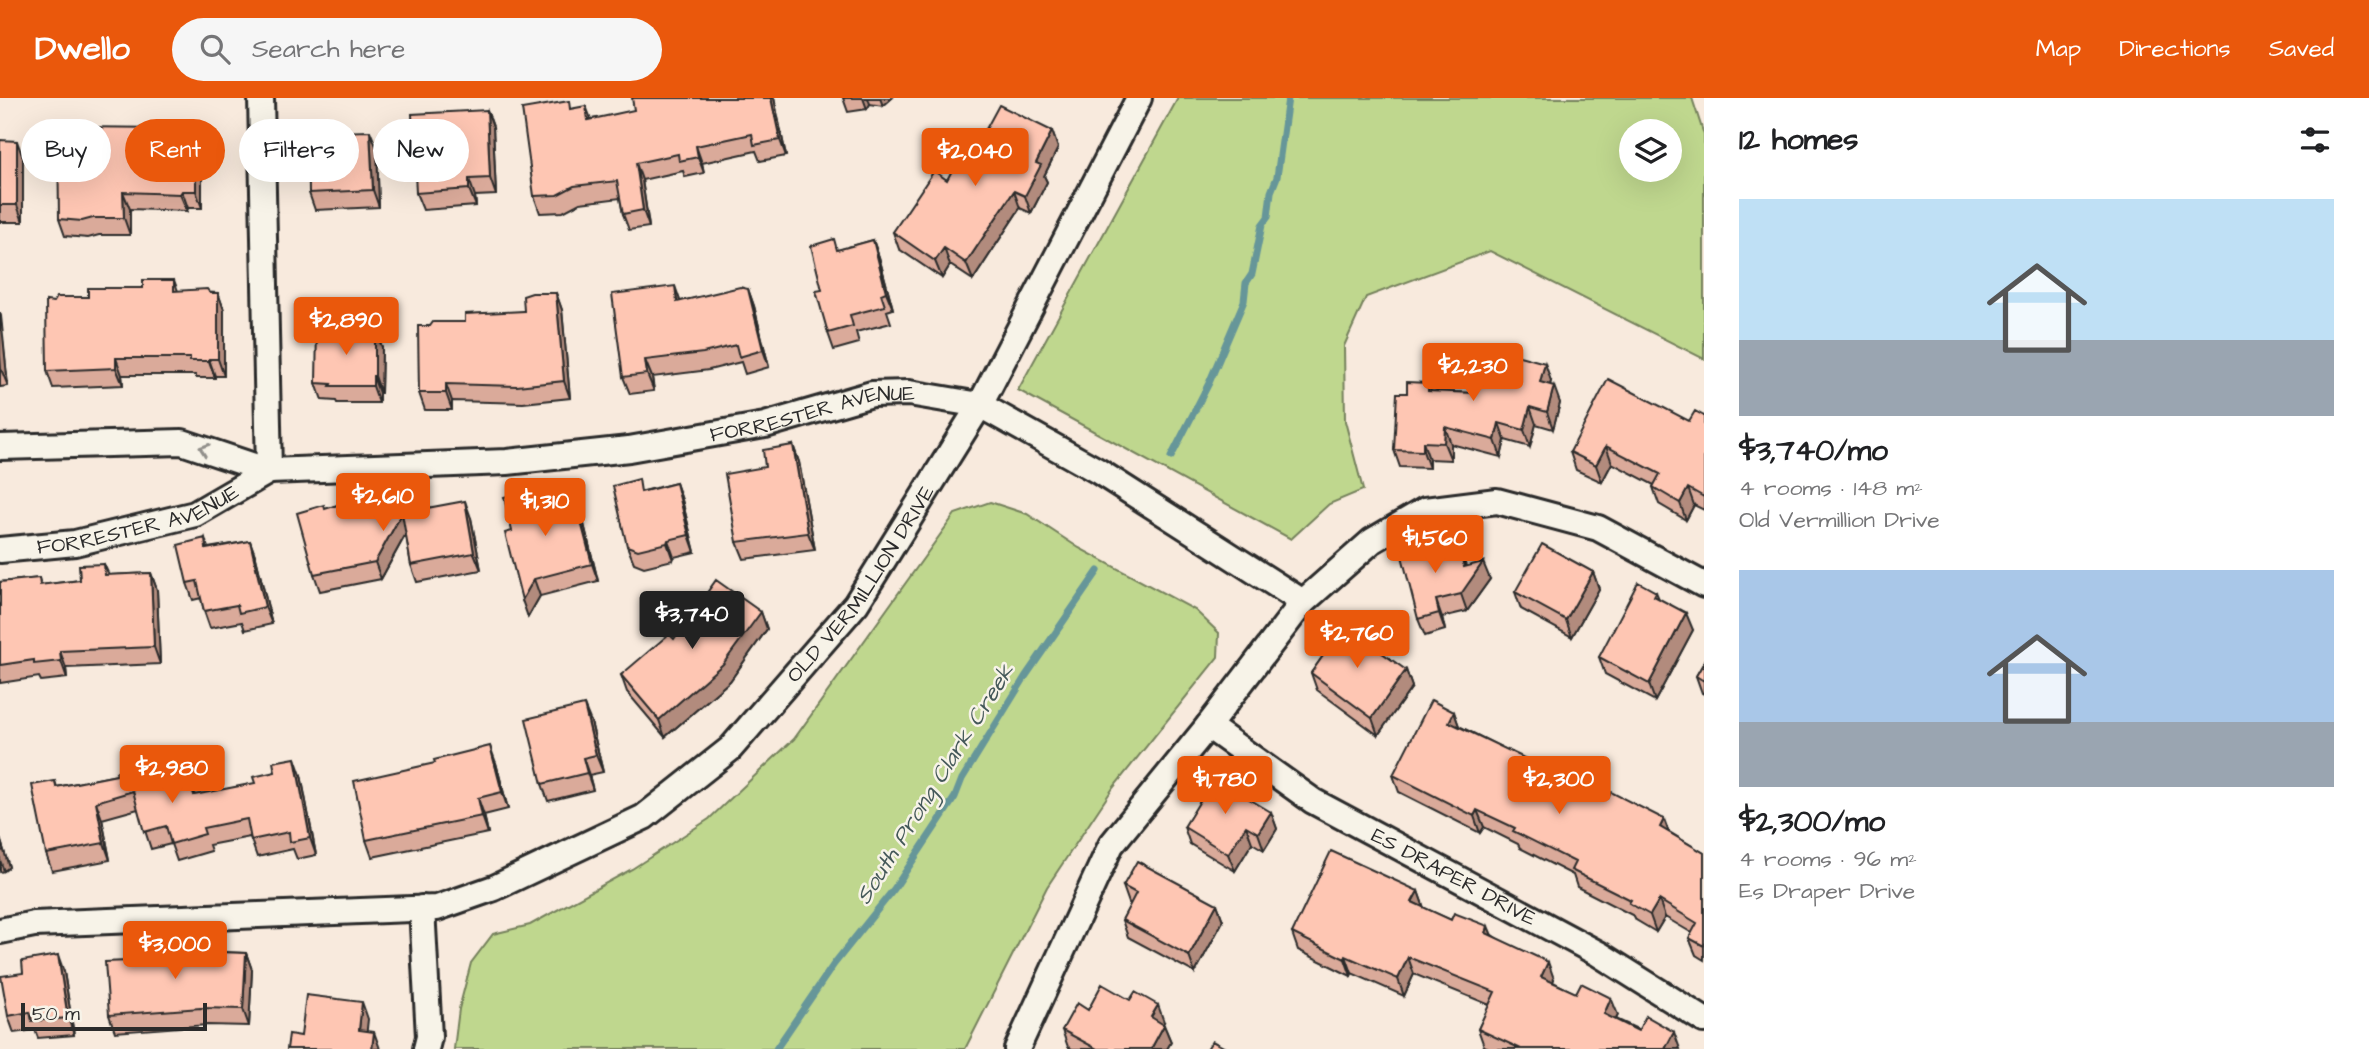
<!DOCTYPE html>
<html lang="en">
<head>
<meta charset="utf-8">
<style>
	body { margin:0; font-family:"Architects Daughter",sans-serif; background:#f6f6f6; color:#202124; height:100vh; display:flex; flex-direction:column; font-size:26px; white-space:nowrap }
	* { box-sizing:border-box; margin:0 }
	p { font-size:23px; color:#757577 }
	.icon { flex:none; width:38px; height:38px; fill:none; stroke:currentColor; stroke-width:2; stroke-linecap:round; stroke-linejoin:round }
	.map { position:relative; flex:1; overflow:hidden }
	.panel { display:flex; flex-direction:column; background:#fff; width:665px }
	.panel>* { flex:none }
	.guide { position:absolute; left:21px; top:21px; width:665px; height:63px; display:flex; gap:14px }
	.tools { position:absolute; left:1619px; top:21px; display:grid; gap:14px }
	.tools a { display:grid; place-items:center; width:63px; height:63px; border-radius:50%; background:#fff; box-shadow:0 7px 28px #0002; font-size:35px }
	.scale { position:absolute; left:21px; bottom:18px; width:186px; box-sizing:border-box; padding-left:7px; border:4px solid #2b2b2b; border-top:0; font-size:19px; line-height:24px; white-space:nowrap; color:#2b2b2b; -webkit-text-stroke:5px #f7f3e8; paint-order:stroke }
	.price { position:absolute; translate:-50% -60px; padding:0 16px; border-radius:7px; background:#ea580c; color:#fff; font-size:23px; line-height:46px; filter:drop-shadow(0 2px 4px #0008) }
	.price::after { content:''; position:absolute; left:50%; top:42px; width:21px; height:16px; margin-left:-10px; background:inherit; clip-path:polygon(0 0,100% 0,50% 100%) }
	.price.on { background:#222; color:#fff }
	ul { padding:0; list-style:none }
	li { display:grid; align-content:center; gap:14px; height:371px; padding:0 35px }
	li span { display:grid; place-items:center; height:217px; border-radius:0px; color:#555 }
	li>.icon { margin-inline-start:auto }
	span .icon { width:126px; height:126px; fill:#fffc; stroke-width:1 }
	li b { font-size:30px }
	h2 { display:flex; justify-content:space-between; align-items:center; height:84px; padding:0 35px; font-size:30px }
	.chip { padding:0 24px; border-radius:32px; background:#fff; box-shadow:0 7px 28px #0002; font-size:24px; line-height:63px }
	.chip.on { background:#ea580c; color:#fff }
	header { display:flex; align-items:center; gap:42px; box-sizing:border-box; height:98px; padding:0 35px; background:#ea580c; color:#fff }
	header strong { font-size:33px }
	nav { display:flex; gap:38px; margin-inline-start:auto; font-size:24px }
	.search { width:490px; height:63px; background:#f6f6f6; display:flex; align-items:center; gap:18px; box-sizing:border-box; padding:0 24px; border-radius:38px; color:#757577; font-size:26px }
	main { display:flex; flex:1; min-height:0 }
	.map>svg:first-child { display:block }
</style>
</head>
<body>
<header>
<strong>Dwello</strong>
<div class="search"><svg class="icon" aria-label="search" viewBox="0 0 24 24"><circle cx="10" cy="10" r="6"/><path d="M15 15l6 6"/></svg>Search here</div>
<nav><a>Map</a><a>Directions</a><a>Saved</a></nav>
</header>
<main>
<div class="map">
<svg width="1704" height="951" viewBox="0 0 1704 951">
	<rect width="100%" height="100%" fill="#f8eadd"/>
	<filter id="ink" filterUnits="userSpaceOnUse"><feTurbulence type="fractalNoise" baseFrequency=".0143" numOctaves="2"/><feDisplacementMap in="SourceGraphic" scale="14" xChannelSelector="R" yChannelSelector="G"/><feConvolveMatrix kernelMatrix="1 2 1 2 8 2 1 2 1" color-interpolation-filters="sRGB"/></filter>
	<g filter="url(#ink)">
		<path fill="#bfd78e" stroke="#75815c" stroke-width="2" fill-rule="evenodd" d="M1178 0H1692L1704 37V261L1490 153 1366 199 1344 248 1345 323 1363 392 1329 406 1291 441 1018 292ZM1670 33V72H1631V33Z
			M990 404 1027 416 1079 450 1195 512 1219 535 1218 559 1113 690 1047 789 965 951H454L459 911 471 865 493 836 530 827 632 771 709 721 794 641 955 416Z"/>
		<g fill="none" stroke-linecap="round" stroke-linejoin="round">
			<path stroke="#669699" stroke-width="7" d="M1171 359 1209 285 1244 203 1246 185 1252 176 1262 127 1268 119 1271 94 1277 79 1288 0
				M776 951 834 866 894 791 955 699 962 681 1025 579 1098 473"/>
			<g stroke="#2b2b2b" stroke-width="30">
				<g id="minor">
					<path d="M261 0 269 373"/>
					<path id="s1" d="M0 349 182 344 269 373 507 364 629 351 765 327 872 296 909 295 980 307 1098 373 1303 504"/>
					<path id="s2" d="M0 452 75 445 195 416 269 373"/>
					<path id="s3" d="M1208 628 1313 703 1599 856 1704 922"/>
					<path d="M422 810 429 939 426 951"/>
					<path id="s4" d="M0 833 34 826 437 810 494 790 644 719 730 651 856 506 980 307 1139 0"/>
					<path d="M1017 951 1111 747 1208 628 1303 504 1372 443 1425 412 1497 403 1598 430 1704 487"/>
				</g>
			</g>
			<use href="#minor" stroke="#f7f3e8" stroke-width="24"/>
		</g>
		<path fill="#daaa9a" stroke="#2b2b2b" stroke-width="2" d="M774 0 786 58 760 63 756 53 702 65 704 75 685 79 683 73 642 82 649 129 629 132 623 116 620 100 580 105 563 114 540 115 534 98 586 8 591 21Z
			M843 0H892L883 8 870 6 867 11 848 14Z
			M487 12 493 29 496 97 475 98 476 108 423 112 416 95Z
			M334 27 336 33 377 50 379 109 315 112 309 95Z
			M167 30 172 42 202 58V110H188L187 113 130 111V137H99L88 140 65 138 59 121Z
			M1052 33 1058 50 1044 78 1047 84 1031 115 1020 110 973 182 950 167 942 180 899 151 893 134 947 82 979 44Z
			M0 42 23 60V124H0Z
			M873 142 879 159 893 211 887 213 891 225 856 234 859 245 834 252 828 235 822 192 838 152Z
			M174 182 178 193 218 195 224 212V278H215V280H196V277H122L123 287 53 290 47 273 54 204 88 199 143 190Z
			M748 191 754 208 769 269 745 276 741 264 709 272 652 279 654 293 630 296 623 279 681 203Z
			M556 195 562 212 570 300 523 305 452 303V312H425L419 295 430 228 465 224 524 213Z
			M0 215 8 288 0 289Z
			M360 232H375L382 249 381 295H379V305H337L336 303 322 302 316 285Z
			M1551 283 1550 287 1560 305 1553 331 1536 326 1530 349 1505 342 1501 359 1451 346V362L1429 361V370L1400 369 1394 352 1407 295 1428 285 1431 293 1474 295Z
			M1704 318V412L1694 407 1686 422 1659 406 1653 389 1654 387 1612 365 1602 384 1576 372 1570 354 1689 323Z
			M793 347 799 364 815 452 744 461 737 444 765 369Z
			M676 385 682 402 695 454 674 459 673 462 644 469 634 465 627 448 643 393Z
			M574 397 581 414 598 483 540 498 528 519 512 433 535 405Z
			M360 400 364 411 429 410 471 420 481 472 417 484 411 467 406 436 381 481 320 493 314 476 325 411Z
			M205 440 208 450 250 443 256 460 272 526 245 532 242 524 210 530 204 513 201 500 193 502 187 485Z
			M1436 451 1464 463 1466 468 1490 481 1467 513 1442 519 1445 532 1425 538 1418 521Z
			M104 466 109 477 151 475 157 492 160 566 66 570 67 580 41 583 39 579 0 585V484L39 480 41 487 80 482Z
			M1593 474 1599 491 1572 539 1521 511 1515 494Z
			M1656 494 1659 501 1693 532 1655 603 1605 576 1599 559Z
			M761 514 767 531 730 583 665 639 627 594 621 577 674 541Z
			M1324 539 1406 572 1412 589 1378 637 1317 592 1311 575 1328 551Z
			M1704 564V596L1702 595 1696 578Z
			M1454 614 1459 628 1669 734 1704 755V862L1696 857 1689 840 1692 835 1665 819 1656 834 1636 822 1634 818 1577 789 1573 777 1520 750 1518 746 1484 729 1480 735 1399 694 1393 677Z
			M591 624 603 674 589 677 593 692 548 703 542 686Z
			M182 655 195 697 301 677 316 757 297 761 293 751 257 759 250 739 209 747 211 753 177 763 171 746 151 751 138 711 102 721 110 762 52 773 46 756 55 683 57 689 117 677Z
			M496 665 508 711 484 717 488 735 372 759 366 742Z
			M1271 714 1277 731 1264 752 1252 745 1235 773 1190 746 1184 729Z
			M0 740 9 769 4 773 0 774Z
			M1123 788 1217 806 1223 823 1195 875 1128 839 1122 822 1131 806 1129 805Z
			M1418 793 1424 810 1451 822 1492 837 1554 881 1553 884 1618 917 1616 921 1680 951H1491L1484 948 1478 931 1490 907 1414 876 1404 898 1352 875 1351 878 1298 852 1292 835Z
			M164 848 166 852 246 855 252 872 249 928 207 927 115 934 109 917 128 863 139 855Z
			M64 874 74 937 38 940 35 932 14 935 8 918Z
			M1088 912 1164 924 1163 926 1171 944 1167 951H1072L1068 949 1062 932Z"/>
		<path fill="#b28b7d" stroke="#2b2b2b" stroke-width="2" d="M771 0H774L786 58 780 42Z
			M863 0H868L870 6 867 11Z
			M880 0H892L883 8Z
			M487 12 493 29 496 97 490 80Z
			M167 30 174 47 167 42Z
			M370 33 377 50 379 109 373 92Z
			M1052 33 1058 50 1044 78 1047 84 1031 115 1025 98 1036 65Z
			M196 41 202 58V110L196 93Z
			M17 43 23 60V124L17 107Z
			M696 48 702 65 704 75 698 59Z
			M636 65 642 82 649 129 643 112Z
			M469 81 475 98 476 108 469 91Z
			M182 93 188 110 187 113 180 96Z
			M1014 93 1020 110 973 182 966 165Z
			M123 94 130 111V137L124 120Z
			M873 142 879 159 893 211 886 194Z
			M944 150 950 167 942 180 935 163Z
			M675 188 681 205 677 204Z
			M748 191 754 208 769 269 763 252Z
			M218 195 224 212V278L218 261Z
			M556 195 562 212 570 300 564 283Z
			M0 215 1 218 8 288 1 271 0 257Z
			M375 232 382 249 381 295 375 278Z
			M116 260 122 277 123 287 116 270Z
			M209 261 215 278V280L209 263Z
			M645 262 652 279 654 293 647 276Z
			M1545 265 1551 283 1546 301 1540 284Z
			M373 278 379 295V305L373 288Z
			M446 286 452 303V312L446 295Z
			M1554 288 1560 305 1553 331 1547 314Z
			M1530 309 1536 326 1530 349 1524 332Z
			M1499 325 1505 342 1501 359 1495 342Z
			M1445 329 1451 346V362L1444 345Z
			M1423 344 1429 361V370L1423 353Z
			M793 347 799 364 815 452 808 435Z
			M1606 348 1612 365 1602 384 1596 367Z
			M676 385 682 402 695 454 689 437Z
			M1688 390 1694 407 1686 422 1680 405Z
			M574 397 581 414 598 483 592 466Z
			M465 403 471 420 481 472 474 455Z
			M402 415 408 432 381 481 375 464Z
			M668 442 674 459 673 462 667 445Z
			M250 443 256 460 272 526 265 509Z
			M1458 446 1464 463 1470 483 1483 464 1490 481 1467 513 1461 496 1464 469Z
			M1593 474 1599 491 1572 539 1566 522Z
			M151 475 157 492 160 566 154 549Z
			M534 481 540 498 528 519 522 502Z
			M1436 502 1442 519 1445 532 1439 515Z
			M761 514 767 531 730 583 665 639 659 622Z
			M1686 515 1693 532 1655 603 1649 586Z
			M60 553 66 570 67 580 61 563Z
			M1406 572 1412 589 1378 637 1372 620Z
			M584 607 591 624 603 674 596 657Z
			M1454 614 1460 631 1449 624Z
			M490 648 496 665 508 711 502 694Z
			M182 655 188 672 200 714 194 697Z
			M295 660 301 677 316 757 310 740Z
			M583 660 589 677 593 692 587 675Z
			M478 700 484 717 488 735 482 718Z
			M96 704 102 721 110 762 104 745Z
			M1477 712 1484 729 1480 735 1474 718Z
			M1271 714 1277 731 1264 752 1258 735Z
			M1664 721 1670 738 1660 729Z
			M1246 728 1252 745 1235 773 1228 756Z
			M0 740 9 769 4 773 0 762Z
			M1418 793 1424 810 1412 804Z
			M1659 802 1665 819 1656 834 1650 817Z
			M1217 806 1223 823 1195 875 1189 858Z
			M1488 828 1495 845 1486 835Z
			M246 855 252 872 249 928 243 911Z
			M58 857 64 874 74 937 68 920Z
			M1346 858 1352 875 1351 878 1345 861Z
			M1408 859 1414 876 1404 898 1398 881Z
			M1548 864 1554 881 1547 896 1541 879Z
			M1611 900 1618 917 1610 933 1604 916Z
			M362 904 368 921 365 949 359 932Z
			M1158 907 1164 924 1157 936 1151 919Z
			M1164 927 1171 944 1167 951H1151Z
			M374 934 380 951H372Z
			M1674 934 1680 951H1665Z"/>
		<path fill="#fec6b3" stroke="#2b2b2b" stroke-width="2" d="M632 0H771L780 42 754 47 752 36 696 48 698 59 679 63 678 56 636 65 643 112 623 116 617 83 574 88 557 97 534 98 522 11 569 3 570 11 586 8 588 22 634 12Z
			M999 7 1052 33 1036 65 1041 67 1025 98 1014 93 966 165 944 150 935 163 893 134 934 73 947 82 969 40 979 44Z
			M487 12 490 80 469 81V91L416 95 412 16Z
			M334 27V34L370 33 373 92 309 95 308 29Z
			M76 29 167 30V42L196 41V93H182L180 96 123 94 124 120H93L82 123 59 121 58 33H76Z
			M0 42 17 43V107H0Z
			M834 141 837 152 873 142 886 194 881 196 885 208 850 217 853 228 828 235 816 193 822 192 811 148Z
			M143 182H174V193L207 191 210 195H218V261H209V263H190V260H116V270L47 273 46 203 54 204 57 199H88V190H143Z
			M675 188 677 204 740 189 748 191 763 252 739 259 736 247 703 255 645 262 647 276 623 279 612 196Z
			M532 195H556L564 283 517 288 446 286V295H419L418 228H430L433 224H465V216L524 213 523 198Z
			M359 229V232H375V278H373V288H330L331 286 316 285 317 230Z
			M1487 249 1545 265 1540 284 1554 288 1547 314 1530 309 1524 332 1499 325 1495 342 1445 329 1444 345 1423 344V353L1394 352 1397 295H1407V284L1428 285V293L1474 295Z
			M1608 281 1689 323 1695 313 1704 318V399L1688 390 1680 405 1653 389 1660 376 1606 348 1596 367 1570 354Z
			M793 347 808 435 737 444 725 376 765 369 763 352Z
			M639 381 641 394 676 385 689 437 668 442 667 445 638 452 627 448 613 388Z
			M531 392 533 405 574 397 592 466 534 481 522 502 505 435 512 433 504 399Z
			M425 399 427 410 465 403 474 455 411 467 402 415 375 464 314 476 297 415 324 407 325 411 360 400 363 411Z
			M205 440 206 451 250 443 265 509 239 515 237 507 204 513 197 483 187 485 178 447Z
			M1433 442 1435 451 1458 446 1464 469 1483 464 1461 496 1436 502 1439 515 1418 521 1400 450Z
			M1542 446 1593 474 1566 522 1515 494Z
			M104 466 105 477 151 475 154 549 60 553 61 563 34 566V562L0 567V484L39 480 40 487 80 482 79 467Z
			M716 482 761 514 723 566 659 622 621 577 669 536 674 541Z
			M1638 484 1656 494 1654 498 1686 515 1649 586 1599 559Z
			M1336 522 1406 572 1372 620 1311 575 1332 545 1324 539Z
			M1704 564V583L1696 578Z
			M1431 602 1454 614 1449 624 1608 700 1611 694 1664 721 1660 729 1704 755V848L1689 840 1697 825 1659 802 1650 817 1629 805 1631 802 1571 772 1575 764 1513 733 1515 730 1477 712 1474 718 1393 677Z
			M584 607 596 657 583 660 587 675 542 686 526 621Z
			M490 648 502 694 478 700 482 718 366 742 354 683 435 665 434 662Z
			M182 655 194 697 255 685 253 679 275 674 273 664 295 660 310 740 290 744 289 734 251 742 247 721 203 730 205 736 171 746 166 728 144 734 133 693 96 704 104 745 46 756 32 687 55 683 56 689 117 677 116 674Z
			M1214 680 1271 714 1258 735 1246 728 1228 756 1184 729Z
			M0 743 3 752 0 754Z
			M1331 753 1418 793 1412 804 1451 822 1454 815 1488 828 1486 835 1548 864 1541 879 1576 895 1581 885 1611 900 1604 916 1638 933 1646 918 1674 934 1665 951H1521L1478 931 1495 894 1408 859 1398 881 1346 858 1345 861 1292 835Z
			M1137 763 1217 806 1189 858 1122 822 1136 795 1123 788Z
			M164 848 165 852 246 855 243 911 201 910 109 917 105 864 128 863 127 856 139 855V849Z
			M58 857 68 920 32 923 30 914 8 918 1 878 23 875 22 863Z
			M1102 886 1130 902 1135 894 1158 907 1151 919 1164 927 1151 951H1097L1062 932 1077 905 1088 912Z
			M306 897 362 904 359 932 374 934 372 951H287L289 936 301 938Z
			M1212 943 1227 951H1207Z"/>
		<defs><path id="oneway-chevron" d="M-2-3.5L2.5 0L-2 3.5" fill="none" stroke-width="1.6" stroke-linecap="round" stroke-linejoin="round" transform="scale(1.75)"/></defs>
		<use stroke="#918f8a" href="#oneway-chevron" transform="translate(204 351) rotate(-161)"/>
	</g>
	<g text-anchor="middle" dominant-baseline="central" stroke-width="5" stroke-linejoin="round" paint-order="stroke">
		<g font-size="21" fill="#2b2b2b" stroke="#f7f3e8">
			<text stroke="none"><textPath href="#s1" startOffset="822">FORRESTER AVENUE</textPath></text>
			<text stroke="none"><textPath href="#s2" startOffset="142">FORRESTER AVENUE</textPath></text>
			<text stroke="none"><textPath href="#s4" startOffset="985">OLD VERMILLION DRIVE</textPath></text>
			<text stroke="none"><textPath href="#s3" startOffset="289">ES DRAPER DRIVE</textPath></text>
		</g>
		<g font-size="23" font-style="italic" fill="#445859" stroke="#f7f3e8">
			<text transform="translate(935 686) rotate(-58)">South Prong Clark Creek</text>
		</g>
	</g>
</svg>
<div class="tools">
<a><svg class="icon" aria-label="layers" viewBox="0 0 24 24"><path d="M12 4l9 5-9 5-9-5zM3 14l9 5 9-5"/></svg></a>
</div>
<div class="scale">50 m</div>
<b class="price" style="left:975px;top:90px">$2,040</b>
<b class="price" style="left:346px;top:259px">$2,890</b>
<b class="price" style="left:1473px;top:305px">$2,230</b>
<b class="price" style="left:383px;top:435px">$2,610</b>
<b class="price" style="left:545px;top:440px">$1,310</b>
<b class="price" style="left:1435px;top:477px">$1,560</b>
<b class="price on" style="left:692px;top:553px">$3,740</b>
<b class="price" style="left:1357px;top:572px">$2,760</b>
<b class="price" style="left:172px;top:707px">$2,980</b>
<b class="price" style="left:1225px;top:718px">$1,780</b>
<b class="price" style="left:1559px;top:718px">$2,300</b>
<b class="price" style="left:175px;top:883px">$3,000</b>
<div class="guide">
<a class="chip">Buy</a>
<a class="chip on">Rent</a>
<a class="chip">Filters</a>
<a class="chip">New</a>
</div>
</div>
<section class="panel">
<h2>12 homes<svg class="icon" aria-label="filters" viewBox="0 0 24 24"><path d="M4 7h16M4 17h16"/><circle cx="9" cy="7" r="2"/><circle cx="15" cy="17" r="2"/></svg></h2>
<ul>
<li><span style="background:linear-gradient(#bfe0f5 65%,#9aa5b1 0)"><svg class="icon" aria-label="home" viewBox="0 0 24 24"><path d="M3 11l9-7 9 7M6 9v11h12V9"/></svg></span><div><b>$3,740/mo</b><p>4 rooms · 148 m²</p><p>Old Vermillion Drive</p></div></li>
<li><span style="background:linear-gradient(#a9c7e8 70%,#9aa5b1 0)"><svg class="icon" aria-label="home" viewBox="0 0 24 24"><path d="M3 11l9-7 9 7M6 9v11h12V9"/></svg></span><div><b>$2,300/mo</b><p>4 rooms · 96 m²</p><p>Es Draper Drive</p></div></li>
</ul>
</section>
</main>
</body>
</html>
